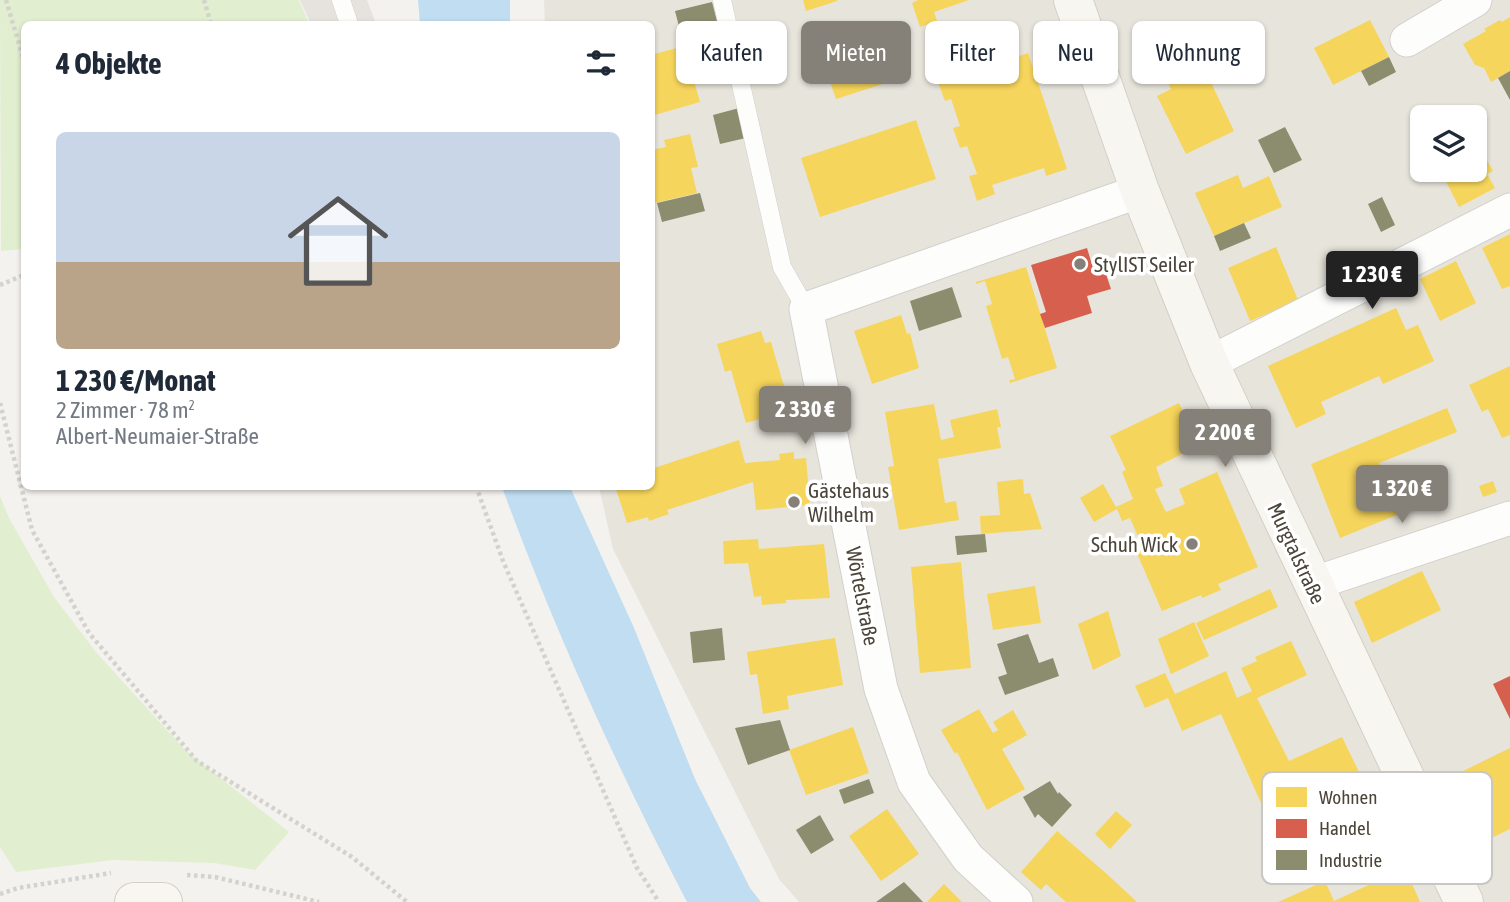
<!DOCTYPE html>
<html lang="de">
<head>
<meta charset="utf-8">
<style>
	body { margin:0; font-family:"Asap Condensed",sans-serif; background:#f2f2f3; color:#1f2937; height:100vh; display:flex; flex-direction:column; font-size:26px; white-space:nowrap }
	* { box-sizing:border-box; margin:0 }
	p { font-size:23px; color:#747a83 }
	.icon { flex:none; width:38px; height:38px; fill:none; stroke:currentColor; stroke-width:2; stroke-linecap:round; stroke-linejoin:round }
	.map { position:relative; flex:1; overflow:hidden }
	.side { position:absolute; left:21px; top:21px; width:634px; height:469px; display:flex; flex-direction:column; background:#fff; border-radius:10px; box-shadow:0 2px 5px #0004 }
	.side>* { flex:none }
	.guide { position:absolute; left:676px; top:21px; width:665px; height:63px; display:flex; gap:14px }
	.tools { position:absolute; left:1410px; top:105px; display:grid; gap:14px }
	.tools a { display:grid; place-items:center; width:77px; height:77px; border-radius:10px; background:#fff; box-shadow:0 2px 5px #0004; font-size:35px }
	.price { position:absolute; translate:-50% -60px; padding:0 16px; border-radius:7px; background:#868178; color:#fff; font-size:23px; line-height:46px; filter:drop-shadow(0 2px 4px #0008) }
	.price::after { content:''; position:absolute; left:50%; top:42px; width:21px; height:16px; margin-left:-10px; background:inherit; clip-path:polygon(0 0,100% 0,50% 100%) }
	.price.active { background:#222; color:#fff }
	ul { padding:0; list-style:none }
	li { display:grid; align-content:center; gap:14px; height:371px; padding:0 35px }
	li span { display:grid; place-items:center; height:217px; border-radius:10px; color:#555 }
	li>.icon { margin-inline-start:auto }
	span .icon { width:126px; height:126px; fill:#fffc; stroke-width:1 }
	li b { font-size:30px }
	h2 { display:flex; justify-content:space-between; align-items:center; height:84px; padding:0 35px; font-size:30px }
	.chip { padding:0 24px; border-radius:10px; background:#fff; box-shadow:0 2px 5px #0004; font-size:24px; line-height:63px }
	.chip.active { background:#868178; color:#fff }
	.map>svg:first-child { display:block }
</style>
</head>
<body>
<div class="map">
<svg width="1510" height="902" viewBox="0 0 1510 902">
	<rect width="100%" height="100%" fill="#f4f2ee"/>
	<path fill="#e7e4dc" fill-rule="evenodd" d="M544 0H1510V902H799L779 879 749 820 613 549 599 487 651 486V24H545ZM1423 117H1475V170H1423Z"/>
	<path fill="#e1eecf" d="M0 0H299L309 24H24V249L1 251Z
		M0 496 9 518 54 597 96 652 185 750 289 832 255 870 214 863 113 860 16 872 0 847Z"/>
	<path fill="#e6e3df" d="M300 0H367L376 24H311Z"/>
	<path fill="#c0ddf1" d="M418 0H510V24H420Z
		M502 487H570L634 628 695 779 750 888 761 902H687C617 768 554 629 502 487Z"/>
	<path fill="#f6d55c" d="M803 0H837V1L806 11Z
		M918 0H969L934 12 937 21 920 27 912 3Z
		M1510 17V71L1491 82 1484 68 1475 65 1463 44 1486 31 1484 29 1500 20 1502 22Z
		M1370 20 1389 57 1333 85 1314 48Z
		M870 26 889 82 836 99 817 44Z
		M1197 41 1214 73 1208 76 1234 131 1186 154 1157 96 1171 89 1157 60Z
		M684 46 700 102 651 116V55Z
		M1028 53 1067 169 1046 176 1044 168 992 185 995 194 977 201 969 176 977 174 967 146 960 148 953 128 960 126 951 99 945 101 936 77 954 71 956 77Z
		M916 120 936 179 820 217 801 158Z
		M690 134 698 167 691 168 697 193 651 204V150L666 147 664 140Z
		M1475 148 1481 159 1485 157 1493 171 1487 174 1495 188 1459 207 1440 170H1475Z
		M1238 175 1243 188 1269 176 1282 207 1214 236 1195 193Z
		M1510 234V286L1502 289 1482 248Z
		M1276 247 1298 300 1250 321 1228 268Z
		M1456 261 1476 303 1440 321 1420 279Z
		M1026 267 1057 368 1010 383 1009 380 1015 379 1008 357 1002 359 986 306 992 304 985 281 976 284V282Z
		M1396 308 1406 330 1418 325 1434 361 1383 384 1379 376 1321 402 1326 414 1296 428 1268 366Z
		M901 315 907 334 910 333 919 368 872 384 854 331Z
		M761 331 765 343 771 342 791 410 746 423 731 370 725 372 717 344Z
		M1510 366V435L1502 438 1488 409 1482 412 1469 385Z
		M1179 403 1196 437 1180 445 1184 453 1156 467 1163 486 1155 489 1161 502 1166 512 1185 504 1179 489 1217 472 1258 567 1218 584 1221 590 1202 598 1201 595 1162 611 1132 542 1139 539 1130 518 1122 521 1117 509 1094 522 1080 498 1103 484 1116 507 1133 499 1122 472 1126 470 1110 436Z
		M934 404 941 440 954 437 950 420 997 409 1001 427H997L1001 448 938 459 945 503 956 501 959 520 899 530 888 467 894 466 885 412Z
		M1447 408 1457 432 1379 463 1399 514 1340 538 1311 464Z
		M739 440 745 463 780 460 779 454 794 452V459L806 458 810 505 756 510 753 482 667 510 669 514 649 521 648 517 627 523 615 486H651V469Z
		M1023 479 1024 494 1030 493 1042 529 981 534 980 516 1000 515 997 482Z
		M1493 481 1497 492 1483 497 1479 486Z
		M758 539 759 549 824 544 830 598 786 600V603L762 605 761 596 754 597 748 563 724 564 723 541Z
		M961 562 971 668 920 673 911 567Z
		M1422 571 1441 610 1372 643 1354 602Z
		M1035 586 1041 623 993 630 987 594Z
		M1270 589 1278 607 1204 640 1196 623Z
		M1108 611 1121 656 1093 670 1078 624Z
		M1194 622 1209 656 1171 674 1158 639Z
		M835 638 843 685 787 696 789 709 763 714 757 674 750 675 747 652Z
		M1291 641 1307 675 1257 698 1289 761 1342 737 1359 772 1266 814 1221 714 1182 731 1168 698 1145 708 1135 686 1165 673 1175 694 1226 671 1237 698 1252 691 1241 668 1257 661 1255 657Z
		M979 709 993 733 998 730 993 722 1013 710 1027 735 1002 749 1025 789 987 810 957 752 955 754 941 730Z
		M853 727 869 773 806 795 789 750Z
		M1510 748V829L1477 845 1445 780Z
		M887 809 919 854 881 881 849 836Z
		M1116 811 1132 825 1110 849 1095 834Z
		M1057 831 1108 875 1137 902H1066L1046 884 1041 890 1021 872Z
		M1405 868 1420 902H1278L1325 881 1334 901Z
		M944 884 962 902H927Z"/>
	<path fill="#d6604d" d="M1087 248 1094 271 1104 268 1111 289 1087 296 1092 313 1045 328 1040 314 1046 312 1031 265Z
		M1510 676V719L1493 684Z"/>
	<path fill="#8c8c6e" d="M712 2 724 47 687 57 675 11Z
		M1197 21 1205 37 1157 60 1149 43Z
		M1389 57 1396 72 1369 86 1361 71Z
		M1510 71V100L1498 78Z
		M743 107 750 137 720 144 713 115Z
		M1285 127 1302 160 1274 173 1258 140Z
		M700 193 705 211 662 222 657 203Z
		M1382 197 1395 225 1381 232 1368 204Z
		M1244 223 1251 238 1220 251 1214 236Z
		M952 287 962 317 919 331 910 301Z
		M985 534 987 552 957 555 955 536Z
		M722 628 725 660 693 663 690 632Z
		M1028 634 1039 663 1053 658 1059 676 1005 695 998 677 1007 674 997 644Z
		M780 720 790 750 748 765 735 728Z
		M869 779 874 793 844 804 839 790Z
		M1050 781 1058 794 1059 792 1072 805 1052 827 1038 814 1035 818 1023 797Z
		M820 815 834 840 811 854 796 830Z
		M904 882 923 902H876Z"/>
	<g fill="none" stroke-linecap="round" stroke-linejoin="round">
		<g stroke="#d2d0cb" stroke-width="19">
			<path id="lane" d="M341 0 349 24
				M722 0 782 267 806 309"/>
		</g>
		<g stroke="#d2d0cb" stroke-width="35">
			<path id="street" d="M1407 40 1475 0
				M1209 363 1510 210
				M1312 584 1510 518
				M1016 902 968 858 914 782 881 689 806 309 1140 191"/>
		</g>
		<g stroke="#d3cfc5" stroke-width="40">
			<path id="secondary" d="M1073 0 1140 191 1209 363 1464 902
				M134 902H163"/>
		</g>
		<path stroke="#d3d2cc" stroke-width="4.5" stroke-dasharray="3.5 3.5" stroke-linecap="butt" d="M6 0 24 61
			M204 0 211 24
			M0 285 24 275
			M0 403 32 530 89 633 197 761 352 857 407 902
			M476 486 503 561 637 868 659 902
			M187 875 215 877 319 902
			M0 894 18 888 111 873"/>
		<use href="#lane" stroke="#fdfdfc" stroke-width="18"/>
		<use href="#street" stroke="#fdfdfc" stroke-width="33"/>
		<use href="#secondary" stroke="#f7f6f1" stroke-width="38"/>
	</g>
	<g fill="#868178" stroke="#fff" stroke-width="2.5">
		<circle cx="1080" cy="264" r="7"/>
		<circle cx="794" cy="502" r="7"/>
		<circle cx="1192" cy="544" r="7"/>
	</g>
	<g text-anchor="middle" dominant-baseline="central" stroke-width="7" stroke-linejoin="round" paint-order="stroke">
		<g font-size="21" fill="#4b4439" stroke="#fff" text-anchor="start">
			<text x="1094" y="264">StylIST Seiler</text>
			<text x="808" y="490">Gästehaus<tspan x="808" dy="24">Wilhelm</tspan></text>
			<text x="1178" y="544" text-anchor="end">Schuh Wick</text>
		</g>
		<g font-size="21" fill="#4b4439" stroke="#fff">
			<text transform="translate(1297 553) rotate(65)">Murgtalstraße</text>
			<text transform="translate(863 596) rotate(79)">Wörtelstraße</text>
		</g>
	</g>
	<rect x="1262" y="772" width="230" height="112" rx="10" fill="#fff" stroke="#c9c7c4" stroke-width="2"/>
	<rect x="1276" y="787" width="31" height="20" fill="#f6d55c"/>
	<rect x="1276" y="819" width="31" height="19" fill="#d6604d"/>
	<rect x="1276" y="850" width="31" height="20" fill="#8c8c6e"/>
	<g font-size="19" fill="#4b4439">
		<text x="1319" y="804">Wohnen</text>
		<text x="1319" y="835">Handel</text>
		<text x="1319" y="867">Industrie</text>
	</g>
</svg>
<div class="tools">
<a><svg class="icon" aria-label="layers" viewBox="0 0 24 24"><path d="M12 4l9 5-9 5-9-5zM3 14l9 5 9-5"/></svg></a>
</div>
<b class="price active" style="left:1372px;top:311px">1 230 €</b>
<b class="price" style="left:805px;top:446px">2 330 €</b>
<b class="price" style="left:1225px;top:469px">2 200 €</b>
<b class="price" style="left:1402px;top:525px">1 320 €</b>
<div class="guide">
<a class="chip">Kaufen</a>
<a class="chip active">Mieten</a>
<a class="chip">Filter</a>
<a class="chip">Neu</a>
<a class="chip">Wohnung</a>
</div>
<section class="side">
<h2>4 Objekte<svg class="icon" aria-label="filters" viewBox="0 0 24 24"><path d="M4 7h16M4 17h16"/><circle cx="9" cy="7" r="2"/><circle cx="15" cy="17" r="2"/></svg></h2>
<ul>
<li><span style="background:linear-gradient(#c9d6e8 60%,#b9a48a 0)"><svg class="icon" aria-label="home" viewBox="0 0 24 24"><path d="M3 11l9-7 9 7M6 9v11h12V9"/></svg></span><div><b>1 230 €/Monat</b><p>2 Zimmer · 78 m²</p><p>Albert-Neumaier-Straße</p></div></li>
</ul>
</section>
</div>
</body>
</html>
